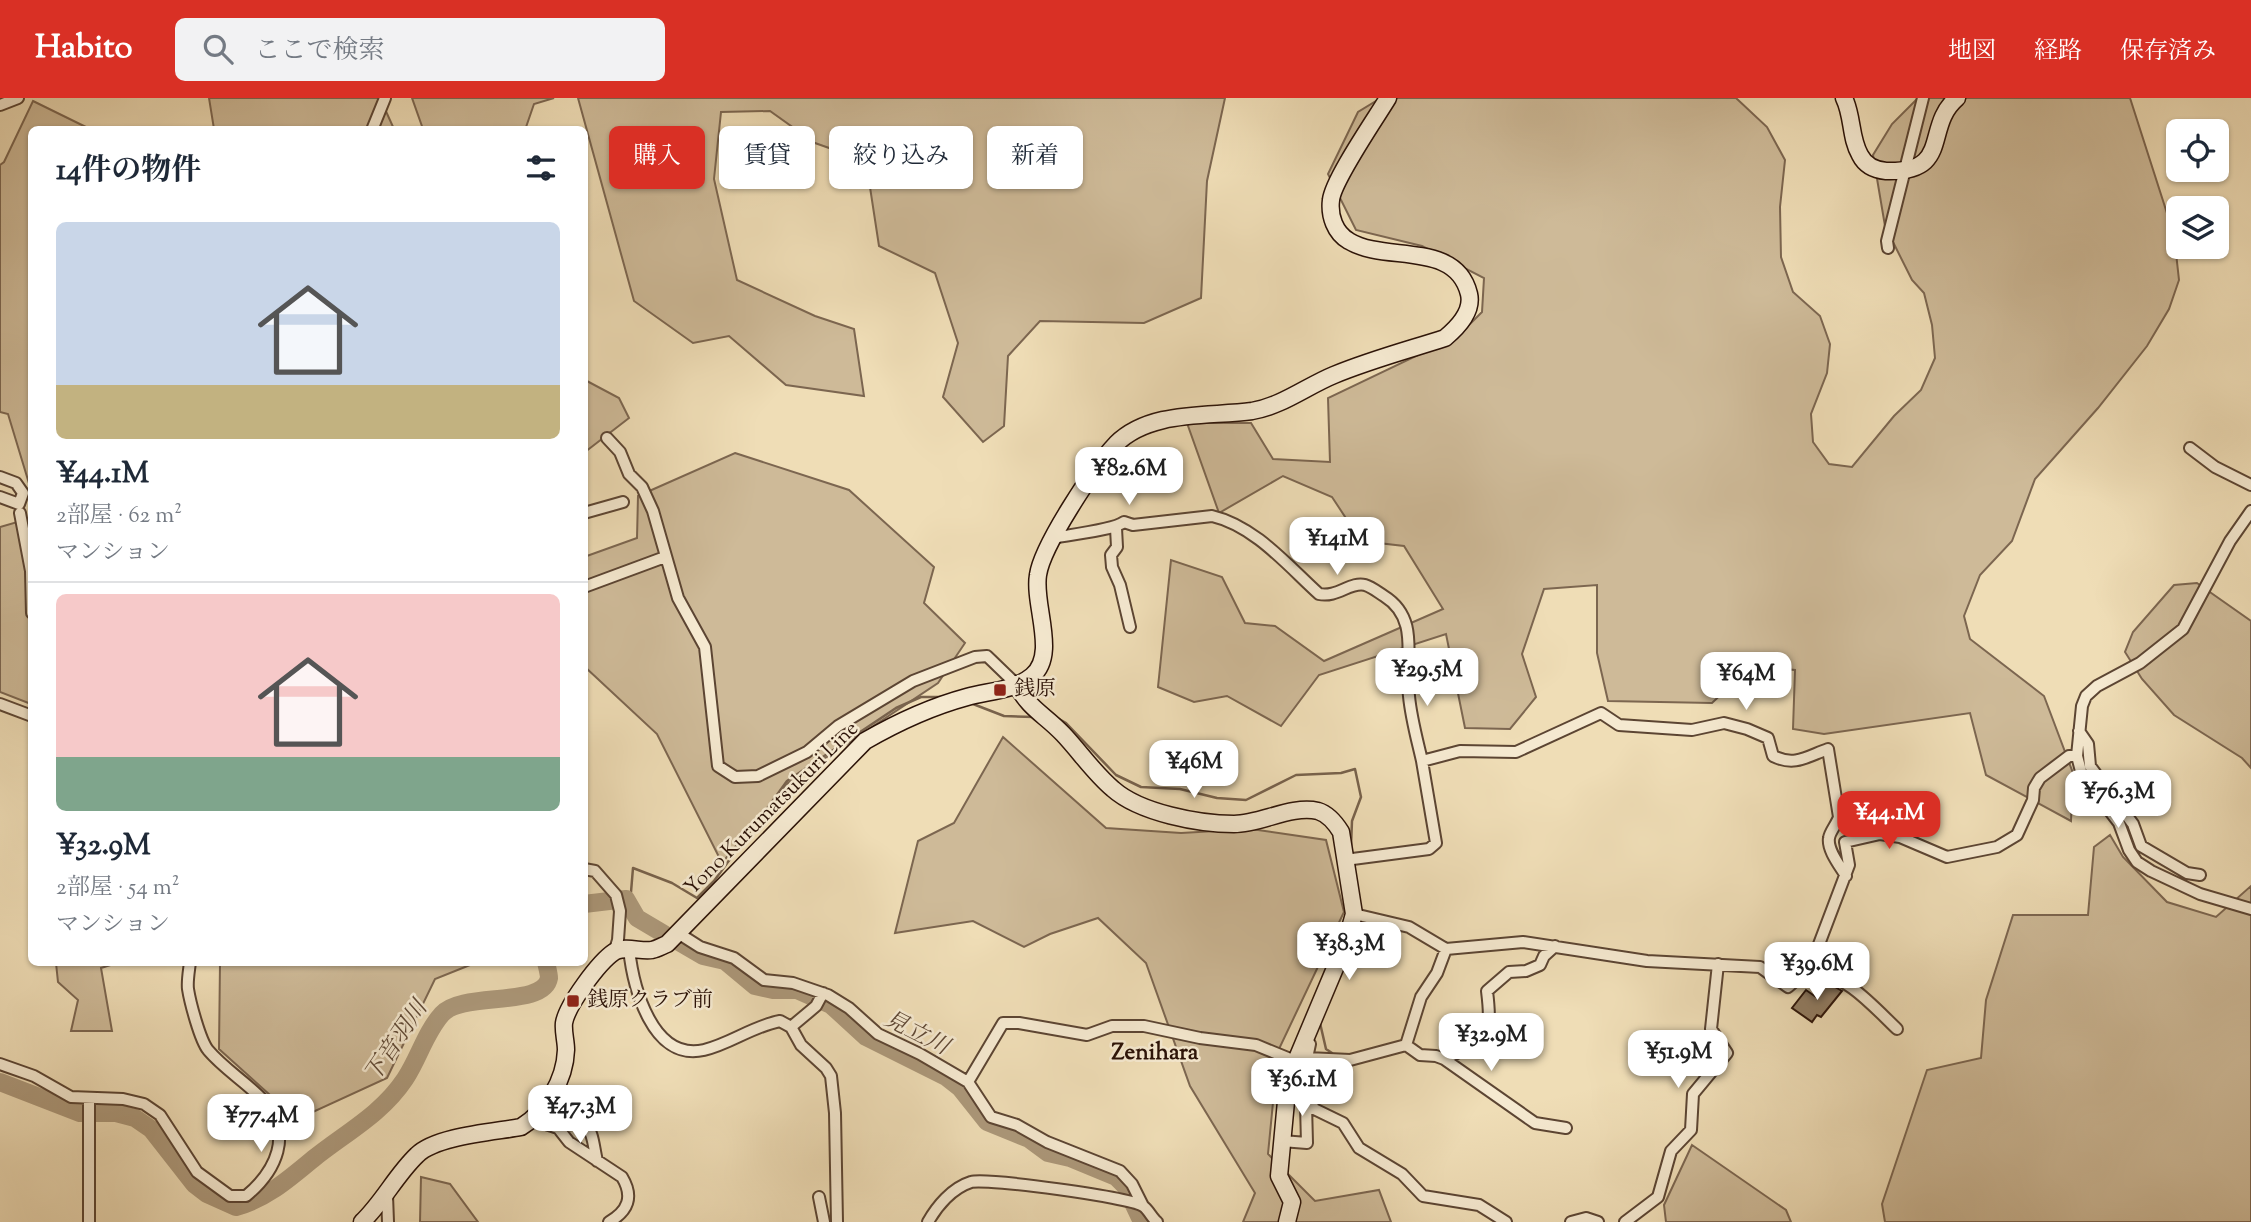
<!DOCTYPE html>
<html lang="ja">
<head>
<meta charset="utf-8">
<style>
	body { margin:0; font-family:"Sorts Mill Goudy","Noto Serif JP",serif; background:#f2f2f3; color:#1f2937; height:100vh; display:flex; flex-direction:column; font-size:26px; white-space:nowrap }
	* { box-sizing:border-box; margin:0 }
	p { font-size:23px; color:#747a83 }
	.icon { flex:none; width:38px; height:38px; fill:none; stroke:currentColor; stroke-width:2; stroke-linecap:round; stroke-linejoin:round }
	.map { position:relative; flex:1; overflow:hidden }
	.drawer { position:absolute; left:28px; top:28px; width:560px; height:840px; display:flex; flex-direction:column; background:#fff; border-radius:10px; box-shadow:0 2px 5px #0004 }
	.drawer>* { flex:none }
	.guide { position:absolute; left:609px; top:28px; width:665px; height:63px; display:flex; gap:14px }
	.fabs { position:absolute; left:2166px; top:21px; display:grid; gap:14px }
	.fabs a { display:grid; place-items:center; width:63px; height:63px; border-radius:10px; background:#fff; box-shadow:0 2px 5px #0004; font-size:35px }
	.price { position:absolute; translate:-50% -60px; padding:0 16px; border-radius:14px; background:#fff; color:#222; font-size:23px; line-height:46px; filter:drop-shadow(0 2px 4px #0008) }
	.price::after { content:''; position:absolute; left:50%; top:42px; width:21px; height:16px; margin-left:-10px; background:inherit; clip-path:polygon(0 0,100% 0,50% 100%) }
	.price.on { background:#d93025; color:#fff }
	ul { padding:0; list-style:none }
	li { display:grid; align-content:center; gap:14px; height:371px; padding:0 28px }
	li+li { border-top:2px solid #e0e1e3 }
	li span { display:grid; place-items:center; height:217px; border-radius:10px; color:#555 }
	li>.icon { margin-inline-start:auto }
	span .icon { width:126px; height:126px; fill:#fffc; stroke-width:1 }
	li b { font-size:30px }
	h2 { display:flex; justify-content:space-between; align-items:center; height:84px; padding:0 28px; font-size:30px }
	.pill { padding:0 24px; border-radius:10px; background:#fff; box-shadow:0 2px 5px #0004; font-size:24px; line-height:63px }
	.pill.on { background:#d93025; color:#fff }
	header { display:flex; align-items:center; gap:42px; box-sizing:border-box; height:98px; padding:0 35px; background:#d93025; color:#fff }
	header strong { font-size:33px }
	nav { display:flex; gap:38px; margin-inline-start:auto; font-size:24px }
	.search { width:490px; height:63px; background:#f2f2f3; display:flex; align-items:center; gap:18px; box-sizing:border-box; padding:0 24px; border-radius:10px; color:#747a83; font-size:26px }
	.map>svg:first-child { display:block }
</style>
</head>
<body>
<header>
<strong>Habito</strong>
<div class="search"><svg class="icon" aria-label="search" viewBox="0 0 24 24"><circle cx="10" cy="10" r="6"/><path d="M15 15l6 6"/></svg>ここで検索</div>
<nav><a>地図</a><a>経路</a><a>保存済み</a></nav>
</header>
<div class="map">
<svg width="2251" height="1124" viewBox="0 0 2251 1124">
	<rect width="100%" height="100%" fill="#efddb6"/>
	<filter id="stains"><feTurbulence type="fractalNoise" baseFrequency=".00286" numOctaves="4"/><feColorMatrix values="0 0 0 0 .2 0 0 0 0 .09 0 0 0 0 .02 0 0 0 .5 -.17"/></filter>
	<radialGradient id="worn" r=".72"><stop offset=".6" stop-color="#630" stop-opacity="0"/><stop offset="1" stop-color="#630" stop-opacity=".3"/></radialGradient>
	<path fill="#ceba98" stroke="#7c6650" stroke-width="2" d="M209 0H380L394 31H214Z
		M412 0H554L534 6 525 32 423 31Z
		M578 0H1225L1207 83 1201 200 1144 225 1040 223 1008 258 1004 328 983 344 943 299 958 245 935 175 879 148 866 63 815 45 770 13 721 14 714 81 737 182 815 218 854 231 864 298 786 287 729 238 693 245 634 203Z
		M1381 0H1736L1767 29 1785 62 1780 109 1781 159 1793 194 1820 218 1830 246 1827 275 1811 316 1813 344 1829 366 1852 369 1894 318 1921 292 1935 260 1932 227 1924 195 1912 182 1885 128 1873 57 1892 26 1918 0H2130L2174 137 2179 182 2169 211 2147 248 2098 310 2035 381 2012 443 1980 477 1964 518 1970 541 2044 598 2073 675 2071 723 1986 677 1970 615 1824 636 1793 631 1795 572 1751 568 1712 605 1608 603 1597 555V487L1544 491 1522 556 1536 599 1510 631 1465 630 1446 536 1319 577 1281 628 1227 598 1194 604 1158 589 1171 462 1222 479 1245 525 1275 528 1324 563 1443 511 1404 448 1361 443 1332 399 1283 378 1219 415 1187 325H1251L1273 361 1330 364 1328 300 1458 238 1482 214 1484 180 1422 148 1356 132 1328 76 1358 14Z
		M33 3 90 31 32 32 31 392 8 316 0 314V67L4 64Z
		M585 282 619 300 629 320 585 354Z
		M735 355 849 392 934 469 924 505 965 545 938 585 788 685 722 765 657 636 585 569 584 459 637 440 638 398Z
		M31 420V606L0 594V429Z
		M2197 485 2251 523V670L2242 660 2174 617 2142 581 2125 554 2133 534 2174 487Z
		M1003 639 1106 730 1181 735 1251 731 1326 742 1344 814 1278 953 1268 1056 1315 1103 1379 1092 1391 1124H1243L1255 1095 1190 988 1146 865 1098 820 1050 836 1024 849 973 823 895 835 918 743 954 725Z
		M2110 737 2123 759 2167 804 2216 819 2251 788V1124H1885L1882 1106 1927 972 1981 960 1986 902 2013 817H2088L2094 749Z
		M56 865H117L101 870 112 933H71L78 902 58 884Z
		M220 865V864L475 865 435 881 387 980 313 1014 280 1006 219 951Z
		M1692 1047 1786 1112 1791 1124H1666L1664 1107Z
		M421 1079 450 1086 478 1124H420Z"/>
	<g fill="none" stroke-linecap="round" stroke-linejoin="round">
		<path stroke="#78624c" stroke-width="2.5" d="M973 606 1004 618 1034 619
			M1054 618 1066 625 1116 677 1141 689 1180 691 1217 700 1246 702 1296 677 1341 675 1355 671 1361 699 1352 723 1351 748
			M626 801 631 794 633 770 672 785 697 800 714 783 787 683 896 610 921 599H944
			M1343 870 1357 840 1359 824
			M1320 925 1326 951 1332 955"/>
		<path stroke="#ac987a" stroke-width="18" d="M584 806 626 801 637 820 664 836
			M679 844 703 858 725 863 755 888 773 892H797L831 907 866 939 946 979 960 990 987 1024 1029 1041 1048 1055 1070 1060 1116 1079 1125 1088 1142 1124
			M0 984 80 1015H116L135 1020 151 1031 194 1086 207 1096 236 1109C266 1101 289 1081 313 1061 345 1035 381 1017 405 981 419 960 425 935 442 916 462 893 544 910 549 880 549 876 547 869 546 864"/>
	</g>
	<path fill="#917c62" stroke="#2b1207" stroke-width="2" d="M1828 885 1842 893 1821 919 1817 917 1812 924 1792 910 1806 892 1816 899Z"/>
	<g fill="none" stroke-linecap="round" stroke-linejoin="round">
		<g stroke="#5c4533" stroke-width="14">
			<path id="street" d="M0 7 18 0
				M372 32 385 0
				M1888 150 1887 143 1923 0
				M607 340 620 354 629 376 642 389 653 413 678 500 705 549 718 668 735 679 758 678 807 654 838 628 913 583 975 559 987 558 1016 586
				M2190 350 2215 369 2251 387
				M0 379 16 385 23 395 19 406 0 399
				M2251 413 2230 443 2183 531 2140 565 2097 588 2086 598 2082 608 2077 658 2082 677 2119 725 2129 752 2137 764 2151 773 2200 796 2251 811
				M20 415 31 473 32 515
				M584 415 623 404
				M1116 430 1117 449 1111 457 1112 469 1120 487 1130 529
				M1052 440C1068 437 1114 432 1124 424L1133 427 1212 418C1255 428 1288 468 1319 496 1337 500 1351 483 1365 487 1372 489 1379 495 1384 498 1421 521 1404 562 1409 598 1411 620 1417 641 1422 663
				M584 489 665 459
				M0 606 32 618
				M2079 633 2088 646 2090 668 2133 726 2141 748 2187 775 2200 777
				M1345 762 1429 751 1436 745 1422 663 1460 653 1516 654 1601 615 1619 627 1692 632 1724 625 1747 631 1768 640 1773 658C1795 669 1808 658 1828 651L1839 719C1837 726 1830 733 1829 740 1827 752 1840 768 1846 778
				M584 771 595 773 616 797 620 813 618 842 614 855
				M1354 816 1409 829 1446 851 1523 844 1647 863 1760 869 1788 889 1810 870 1849 767 1845 744 1880 736 1900 739 1947 759 1997 749 2017 737 2033 702 2034 690 2040 680 2069 658H2077
				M678 835 700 849 734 860 764 882 793 885 828 897 849 910 878 936 920 956 968 984 991 1019 1017 1027 1047 1044 1120 1073 1132 1086 1143 1108
				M629 851C633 888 652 964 704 952 730 946 753 928 780 923L791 929 801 947 826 970 831 978 835 1015 837 1124
				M1810 870C1850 881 1868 903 1897 931
				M791 929 816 908 823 895
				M1308 944 1310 946 1307 960 1350 962 1406 947 1420 957 1436 958 1444 961 1535 1025 1566 1030
				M1406 947 1421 899 1437 875 1446 851
				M1307 960C1315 979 1320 990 1311 1009
				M1444 961C1486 941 1493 942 1487 893L1509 874 1526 873 1540 867 1544 858 1555 848
				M0 966 34 978 71 999 123 1001 144 1006 160 1017 197 1074 230 1098H246C276 1073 294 1036 263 1002 246 984 224 971 208 952 200 942 190 904 188 891 187 883 189 873 190 864
				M968 984 1003 925H1019L1087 937 1112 928H1144L1200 940 1256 947 1295 963
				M534 1022 558 1030 569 1044 622 1079C634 1099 628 1113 609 1124
				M558 1030C595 1016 591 1038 597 1063
				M1282 1043 1307 1045 1306 1007 1343 1025 1359 1050 1402 1076 1423 1098 1479 1107 1506 1124
				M387 1097 388 1124
				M819 1099 824 1124
				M89 1124V1000
				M928 1124C937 1108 952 1090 971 1084 987 1080 1129 1099 1143 1108 1148 1111 1152 1120 1157 1124
				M1571 1124 1586 1120 1598 1124
				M1625 1124 1658 1099 1671 1053 1691 1032 1693 996 1727 955 1711 931 1718 866"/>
		</g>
		<g stroke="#2b1207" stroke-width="19">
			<path id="secondary" d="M1844 0C1853 18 1850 40 1860 57 1865 67 1875 72 1886 73 1953 75 1923 29 1957 0
				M1016 586C1030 612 1044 616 1063 636 1080 654 1094 675 1113 691 1140 715 1199 726 1234 726 1261 726 1291 707 1318 713 1328 716 1336 726 1341 734L1354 816 1346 844 1288 982 1279 1078 1292 1104 1287 1124
				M362 1124C383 1104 396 1077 417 1057 436 1038 494 1034 521 1029 546 1014 565 982 566 952 566 943 563 934 564 925 567 907 599 864 614 854 626 847 640 854 652 852 657 851 662 848 667 846L865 643C898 624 930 609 967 599 988 593 1014 593 1032 578 1058 557 1033 507 1038 477 1042 448 1095 368 1116 346 1150 312 1208 319 1252 313 1282 308 1307 288 1334 277 1370 262 1408 252 1445 240 1457 230 1473 213 1469 196 1456 142 1385 165 1349 143 1335 135 1329 118 1331 102 1333 82 1376 20 1388 0"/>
		</g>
		<use href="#street" stroke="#f5e9d0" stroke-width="10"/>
		<use href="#secondary" stroke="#f5e9d0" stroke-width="16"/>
	</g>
	<g fill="#8f2418" stroke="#f5e9d0" stroke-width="2.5">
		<rect x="993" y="585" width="14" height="14" rx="3.5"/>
		<rect x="566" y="896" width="14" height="14" rx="3.5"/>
	</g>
	<g text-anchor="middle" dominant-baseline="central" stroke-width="5" stroke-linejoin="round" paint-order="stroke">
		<g font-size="21" fill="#2b1207" stroke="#f5e9d0" text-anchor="start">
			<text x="1014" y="592">銭原</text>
			<text x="587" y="903">銭原クラブ前</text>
		</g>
		<g font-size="21" fill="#2b1207" stroke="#f5e9d0">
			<text transform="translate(772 711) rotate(-45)">Yono Kurumatsukuri Line</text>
		</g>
		<g font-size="23" font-style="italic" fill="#5f4835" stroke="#f5e9d0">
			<text transform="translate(916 936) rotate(27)">見立川</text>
			<text transform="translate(397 944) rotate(-56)">下音羽川</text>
		</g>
		<g font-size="23" font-weight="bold" fill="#2b1207" stroke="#f5e9d0">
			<text x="1155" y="955">Zenihara</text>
		</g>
	</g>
	<rect width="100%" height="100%" filter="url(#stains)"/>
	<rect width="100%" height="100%" fill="url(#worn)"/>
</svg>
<div class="fabs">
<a><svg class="icon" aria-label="locate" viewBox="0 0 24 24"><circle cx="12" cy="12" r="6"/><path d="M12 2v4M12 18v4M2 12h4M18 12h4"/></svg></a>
<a><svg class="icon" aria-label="layers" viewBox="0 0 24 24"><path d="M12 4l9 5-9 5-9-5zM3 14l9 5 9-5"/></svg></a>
</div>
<b class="price" style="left:1129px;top:409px">¥82.6M</b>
<b class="price" style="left:1337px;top:479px">¥141M</b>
<b class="price" style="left:1427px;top:610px">¥29.5M</b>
<b class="price" style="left:1746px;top:614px">¥64M</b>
<b class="price" style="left:1194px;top:702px">¥46M</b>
<b class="price" style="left:2118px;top:732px">¥76.3M</b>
<b class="price on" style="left:1889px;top:753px">¥44.1M</b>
<b class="price" style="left:1349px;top:884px">¥38.3M</b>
<b class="price" style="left:1817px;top:904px">¥39.6M</b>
<b class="price" style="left:1491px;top:975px">¥32.9M</b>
<b class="price" style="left:1678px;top:992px">¥51.9M</b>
<b class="price" style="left:1302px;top:1020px">¥36.1M</b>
<b class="price" style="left:580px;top:1047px">¥47.3M</b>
<b class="price" style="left:261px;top:1056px">¥77.4M</b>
<div class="guide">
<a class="pill on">購入</a>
<a class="pill">賃貸</a>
<a class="pill">絞り込み</a>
<a class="pill">新着</a>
</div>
<section class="drawer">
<h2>14件の物件<svg class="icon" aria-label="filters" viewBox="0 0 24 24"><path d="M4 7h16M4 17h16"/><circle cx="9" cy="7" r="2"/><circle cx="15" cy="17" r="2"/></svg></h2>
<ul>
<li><span style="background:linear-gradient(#c9d6e8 75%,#c2b280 0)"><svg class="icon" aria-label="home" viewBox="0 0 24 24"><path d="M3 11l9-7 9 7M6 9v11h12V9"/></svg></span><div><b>¥44.1M</b><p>2部屋 · 62 m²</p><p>マンション</p></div></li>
<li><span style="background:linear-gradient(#f6c9c9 75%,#7fa58c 0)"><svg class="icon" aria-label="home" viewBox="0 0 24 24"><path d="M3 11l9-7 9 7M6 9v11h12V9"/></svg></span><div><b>¥32.9M</b><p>2部屋 · 54 m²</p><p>マンション</p></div></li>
</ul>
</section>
</div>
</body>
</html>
